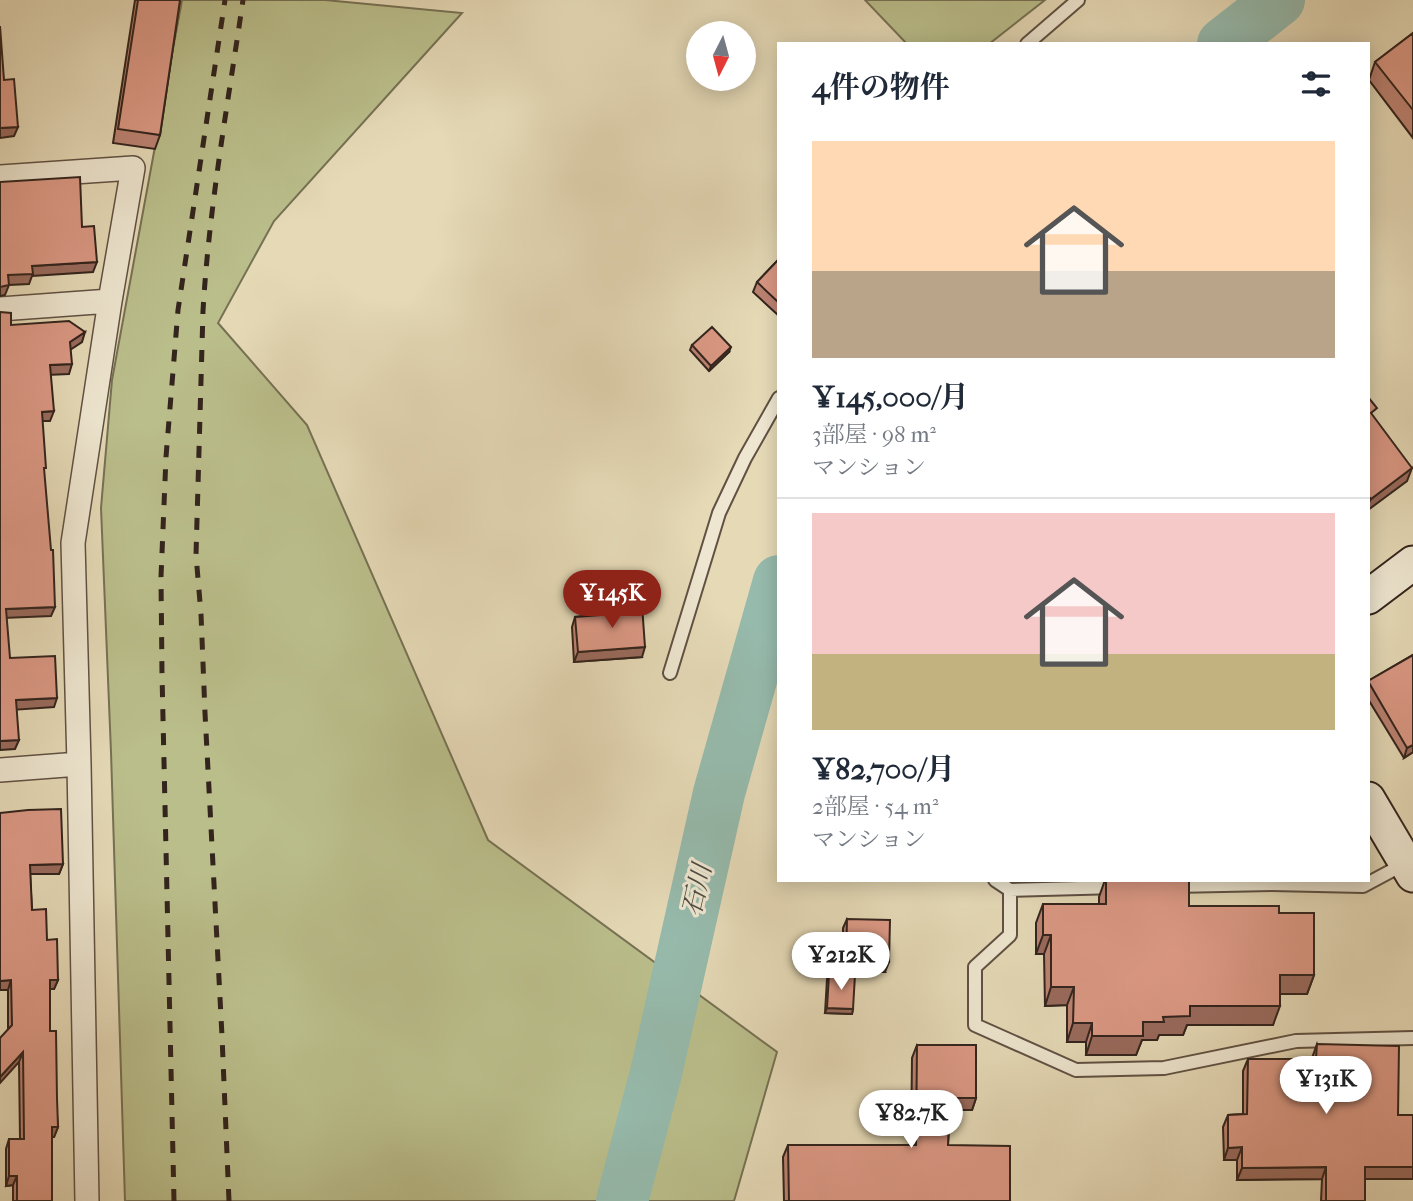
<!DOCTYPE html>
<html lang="ja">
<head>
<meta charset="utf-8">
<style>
	body { margin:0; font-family:"IM FELL French Canon","Noto Serif JP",serif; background:#f6f6f7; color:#1f2937; height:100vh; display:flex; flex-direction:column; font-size:26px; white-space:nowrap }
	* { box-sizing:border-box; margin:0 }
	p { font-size:23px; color:#747a83 }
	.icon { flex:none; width:38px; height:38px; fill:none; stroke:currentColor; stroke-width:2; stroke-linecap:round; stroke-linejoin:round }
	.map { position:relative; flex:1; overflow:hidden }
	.sheet { position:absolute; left:777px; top:42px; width:593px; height:840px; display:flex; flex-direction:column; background:#fff; border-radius:0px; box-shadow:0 4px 18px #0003 }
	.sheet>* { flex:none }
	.needle { width:46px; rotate:186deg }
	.buttons { position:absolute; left:686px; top:21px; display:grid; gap:14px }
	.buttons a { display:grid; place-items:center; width:70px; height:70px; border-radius:50%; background:#fff; box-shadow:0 4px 18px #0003; font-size:35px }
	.price { position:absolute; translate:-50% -60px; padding:0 16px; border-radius:24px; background:#fff; color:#222; font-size:23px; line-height:46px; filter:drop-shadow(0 2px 4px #0008) }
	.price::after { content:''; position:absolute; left:50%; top:42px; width:21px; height:16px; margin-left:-10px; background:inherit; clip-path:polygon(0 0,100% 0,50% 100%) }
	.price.current { background:#8f2418; color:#fff }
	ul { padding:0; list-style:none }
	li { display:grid; align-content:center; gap:14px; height:371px; padding:0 35px }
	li+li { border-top:2px solid #e0e1e3 }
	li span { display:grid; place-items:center; height:217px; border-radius:0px; color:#555 }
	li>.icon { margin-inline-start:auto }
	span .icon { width:126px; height:126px; fill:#fffc; stroke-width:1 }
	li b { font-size:30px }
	h2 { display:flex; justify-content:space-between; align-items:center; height:84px; padding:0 35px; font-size:30px }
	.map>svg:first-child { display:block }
</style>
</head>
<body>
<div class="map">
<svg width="1413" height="1201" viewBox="0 0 1413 1201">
	<rect width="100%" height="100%" fill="#e5d9b6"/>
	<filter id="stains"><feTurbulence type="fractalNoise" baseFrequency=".00286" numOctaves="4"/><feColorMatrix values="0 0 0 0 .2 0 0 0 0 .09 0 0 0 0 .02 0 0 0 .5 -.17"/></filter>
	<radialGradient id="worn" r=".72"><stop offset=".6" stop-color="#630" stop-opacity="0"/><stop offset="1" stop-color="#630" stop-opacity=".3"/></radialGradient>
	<path fill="#babe8b" stroke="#767154" stroke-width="2" d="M182 0H325L462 13 274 221 218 323 307 425 488 840 777 1052 734 1201H125L111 752 101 508 112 380Z
		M865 0H1045L989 44H907Z"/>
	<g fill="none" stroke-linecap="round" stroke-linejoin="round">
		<path stroke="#96baac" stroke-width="52" d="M1223 44 1279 0
			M622 1201 656 1073 719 793 779 581"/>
		<g stroke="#605143" stroke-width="16">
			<path id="lane" d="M1027 44 1078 0
				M670 673 719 513 745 458 779 398
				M995 880 1010 890V935L975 967V1025L1076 1070 1164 1068 1296 1041 1413 1038
				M1174 886 1272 884 1363 886 1406 863
				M1010 890 1118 887"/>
		</g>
		<g stroke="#605143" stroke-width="26">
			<path id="street" d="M0 177 133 168 110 301 73 543 79 764 87 1201
				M0 309 110 301
				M0 770 79 764"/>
		</g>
		<g stroke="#33241d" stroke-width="37">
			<path id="secondary" d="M1368 597 1413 563
				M1368 799 1413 875"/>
		</g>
		<use href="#lane" stroke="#eee6d0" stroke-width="12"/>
		<use href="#street" stroke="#eee6d0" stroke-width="23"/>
		<use href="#secondary" stroke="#eee6d0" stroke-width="33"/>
		<path stroke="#33241d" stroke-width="5" stroke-dasharray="12 12" stroke-linecap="butt" d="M174 1201 162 674 161 577 166 457 178 310 225 0
			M229 1201 222 1036 205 713 201 614 196 555 203 311C209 207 228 103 243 0"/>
	</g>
	<path fill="#bc8372" stroke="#33241d" stroke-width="2" d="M135 0H180L160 135 155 149 113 143Z
		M1413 33V138L1369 80 1375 62Z
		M779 259V316L753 292 757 282Z
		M692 345 729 352 709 371 690 350Z
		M611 607 642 657 574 662 572 627 575 617 608 614Z
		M1413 655V752L1404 758 1368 699V681Z
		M0 813 63 864 59 874H30L32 910 47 940 58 980 54 989H50V1031L58 1127 54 1137H52V1201H13V1185L6 1186V1149L9 1139H20L19 1062 8 1029V990H0Z
		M1105 880H1189V906L1279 913 1314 975 1307 994H1280L1273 1025H1187L1183 1035H1159L1157 1040H1142L1136 1055H1086V1042H1067V1005L1045 1006 1044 954H1036V923L1043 904H1099V897Z
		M847 919 885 972 843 971V928Z
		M829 974 853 1009 852 1014 825 1013 827 979Z
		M1317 1044 1365 1179V1201H1321L1322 1179 1237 1180V1160H1224L1223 1127 1228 1115 1243 1114V1071L1248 1059H1305L1312 1058Z
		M917 1045 976 1098 972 1110H950L948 1145 1010 1201H784L783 1157 788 1145H911L912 1058Z"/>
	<path fill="#996a5c" stroke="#33241d" stroke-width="2" d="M18 127 14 136 0 138V128Z
		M97 262 93 272 32 276 29 284 9 285 5 295 0 296V287L8 275 32 266Z
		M85 332 82 342 67 352 70 342Z
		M731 347 729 352 709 371 711 366Z
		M72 364 69 374 47 375 50 365Z
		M54 411 50 421H39L42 412Z
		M1412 468 1407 481 1368 510V504L1371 499Z
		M55 607 51 616 3 618 6 609Z
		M645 647 642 657 574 662 578 652Z
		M57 698 54 707 12 710 16 700Z
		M19 740 15 749 0 750V741Z
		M1413 745V752L1404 758 1407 748Z
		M63 864 59 874H26L30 865Z
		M1043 935H1051L1044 954H1036Z
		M846 961 889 962 885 972 843 971Z
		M1280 975H1314L1307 994H1273Z
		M11 980 8 990H0V981Z
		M50 980H58L54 989H46Z
		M1051 987H1074L1067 1005 1045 1006Z
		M1190 1006H1280L1273 1025H1187L1183 1035H1159L1157 1040H1142L1136 1055H1086L1092 1036 1163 1017Z
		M827 1008 853 1009 852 1014 825 1013Z
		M1073 1023H1092L1086 1042H1067Z
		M23 1052 19 1062 0 1083V1077Z
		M950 1098H976L972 1110H945Z
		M52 1127H58L54 1137H49Z
		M1242 1147 1237 1160H1224L1228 1148Z
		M1326 1167 1322 1179 1237 1180 1242 1168Z
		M1365 1167H1413V1179H1361Z
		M9 1176H17L13 1185 6 1186Z"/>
	<path fill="#db9884" stroke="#33241d" stroke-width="2" d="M138 0H180L160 135 118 129Z
		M0 26 4 80 14 79 18 127 0 128Z
		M1413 33V110L1375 62Z
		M80 177 82 227 94 226 97 262 32 266 33 274 8 275 9 285 0 287V182Z
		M779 259V303L757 282Z
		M0 312 11 313V325L69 321 85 332 70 342 72 364 50 365 54 411 42 412 46 468H44L51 550H53L55 607 6 609 10 658 55 656 57 698 16 700 19 740 0 741Z
		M712 327 731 347 711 366 692 345Z
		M1368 397 1377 408 1371 413 1412 468 1371 499 1368 496Z
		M642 605 645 647 578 652 575 617 612 614 611 607Z
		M1413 655V745L1407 748 1368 681Z
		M61 809 63 864 30 865 32 910 46 909 47 940 57 939 58 980H50V1031H56L57 1098 58 1127H52V1201H17V1176H9V1139H24L23 1052 0 1077V1038L12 1025 11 980 0 981V813L28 810Z
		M1106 880H1189V906H1279V913H1314V975H1280V1006H1190V1016L1163 1017 1164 1022H1143V1036H1092V1023H1073L1074 987H1051V935H1043V904H1106Z
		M847 919 890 920 889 962 846 961Z
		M829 974 855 975 853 1009 827 1008Z
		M1317 1044 1399 1046 1398 1115H1413V1167H1365V1201H1326V1167L1242 1168V1147L1228 1148V1115L1247 1114 1248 1059H1305V1058H1316Z
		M917 1045H976V1098H950L948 1145 1010 1146V1201H789L788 1145H916Z"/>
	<g text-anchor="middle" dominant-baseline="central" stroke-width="6" stroke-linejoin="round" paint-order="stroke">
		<g font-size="26" font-style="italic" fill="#4c4a41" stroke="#eee6d0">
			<text transform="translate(697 890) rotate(-77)">石川</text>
		</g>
	</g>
	<rect width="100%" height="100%" filter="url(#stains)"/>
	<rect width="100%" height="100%" fill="url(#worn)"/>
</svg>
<div class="buttons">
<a><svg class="needle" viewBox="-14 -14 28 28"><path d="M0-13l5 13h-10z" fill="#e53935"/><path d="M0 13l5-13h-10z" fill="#747a83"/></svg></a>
</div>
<b class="price current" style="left:612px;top:630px">¥145K</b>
<b class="price" style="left:841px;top:992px">¥212K</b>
<b class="price" style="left:1326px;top:1116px">¥131K</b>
<b class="price" style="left:911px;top:1150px">¥82.7K</b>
<section class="sheet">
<h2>4件の物件<svg class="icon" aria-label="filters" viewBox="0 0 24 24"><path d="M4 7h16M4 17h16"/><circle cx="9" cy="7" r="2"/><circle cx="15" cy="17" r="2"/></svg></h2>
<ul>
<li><span style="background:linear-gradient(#ffd9b3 60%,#b9a48a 0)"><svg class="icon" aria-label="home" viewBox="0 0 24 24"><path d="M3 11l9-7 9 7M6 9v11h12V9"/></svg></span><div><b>¥145,000/月</b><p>3部屋 · 98 m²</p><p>マンション</p></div></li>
<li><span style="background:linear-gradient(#f6c9c9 65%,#c2b280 0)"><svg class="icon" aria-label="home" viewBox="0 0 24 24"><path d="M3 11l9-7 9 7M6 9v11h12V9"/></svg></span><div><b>¥82,700/月</b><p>2部屋 · 54 m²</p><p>マンション</p></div></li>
</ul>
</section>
</div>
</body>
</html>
